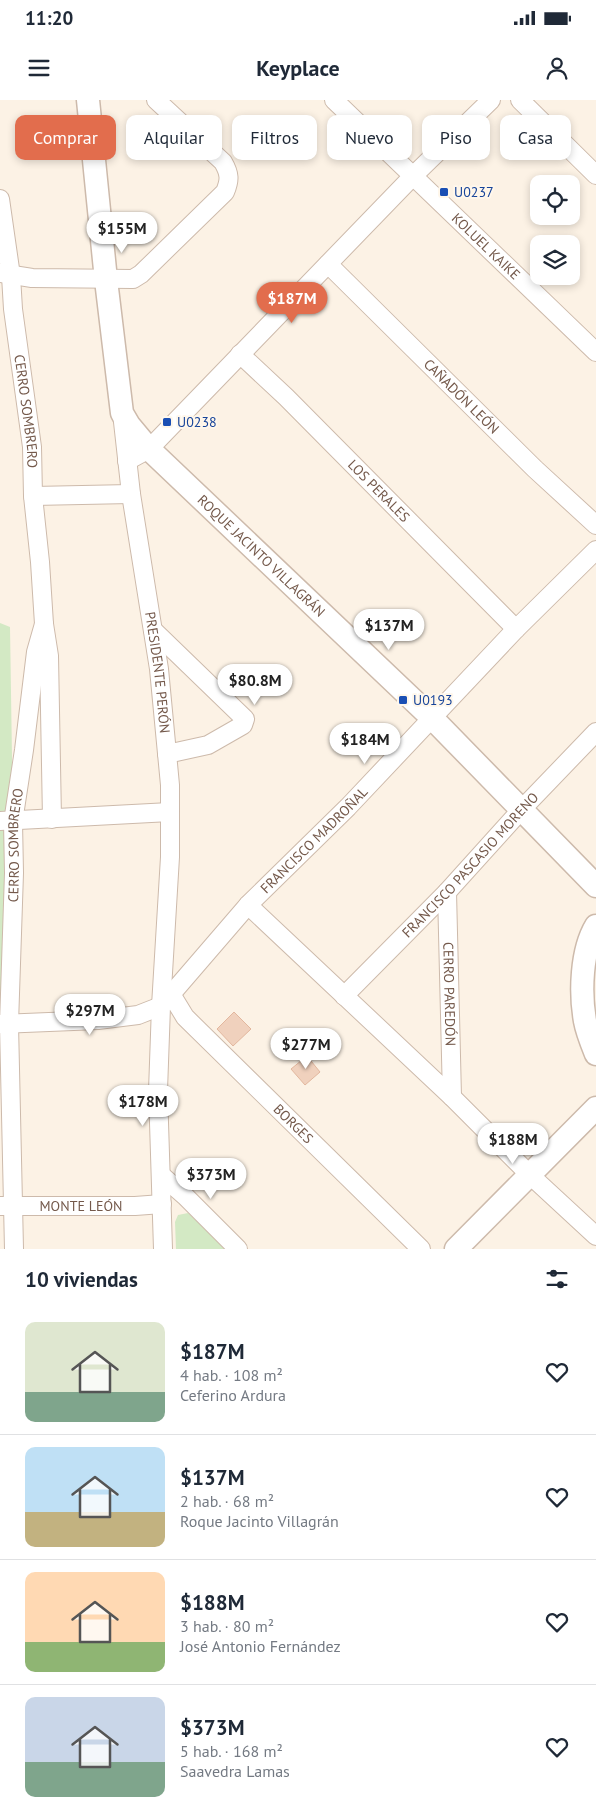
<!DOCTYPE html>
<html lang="es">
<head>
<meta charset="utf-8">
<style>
	body { margin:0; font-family:"PT Sans",sans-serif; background:#f6f6f7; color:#1f2937; height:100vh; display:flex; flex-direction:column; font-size:19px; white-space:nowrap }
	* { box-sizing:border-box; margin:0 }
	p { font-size:16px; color:#747a83 }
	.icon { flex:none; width:28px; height:28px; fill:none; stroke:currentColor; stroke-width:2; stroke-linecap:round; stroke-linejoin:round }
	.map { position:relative; height:1149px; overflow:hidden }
	.sheet { display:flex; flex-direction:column; background:#fff; flex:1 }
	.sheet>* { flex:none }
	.top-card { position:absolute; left:15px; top:15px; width:566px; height:45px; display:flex; gap:10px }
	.controls { position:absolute; left:530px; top:75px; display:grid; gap:10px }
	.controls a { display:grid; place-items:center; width:50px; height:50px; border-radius:10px; background:#fff; box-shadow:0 2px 8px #0003; font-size:25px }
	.price { position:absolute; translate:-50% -42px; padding:0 11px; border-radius:18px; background:#fff; color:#222; font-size:16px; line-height:32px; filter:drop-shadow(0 1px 2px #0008) }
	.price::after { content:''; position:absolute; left:50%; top:30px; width:15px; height:11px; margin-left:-8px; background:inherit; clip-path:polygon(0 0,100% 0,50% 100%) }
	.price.selected { background:#e26d4d; color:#fff }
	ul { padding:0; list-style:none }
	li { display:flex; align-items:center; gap:15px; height:125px; padding:0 25px }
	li+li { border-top:1px solid #e0e1e3 }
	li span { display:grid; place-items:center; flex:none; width:140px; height:100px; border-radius:10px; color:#555 }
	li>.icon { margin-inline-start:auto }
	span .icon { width:60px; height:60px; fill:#fffc; stroke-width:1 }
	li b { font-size:21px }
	h2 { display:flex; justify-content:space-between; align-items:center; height:60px; padding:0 25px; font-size:21px }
	.pill { padding:0 18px; border-radius:10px; background:#fff; box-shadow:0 2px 8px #0003; font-size:18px; line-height:45px }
	.pill.selected { background:#e26d4d; color:#fff }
	.status { display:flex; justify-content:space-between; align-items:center; height:35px; padding:0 25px; background:#fff; direction:ltr }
	.status svg { height:14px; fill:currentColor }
	header { display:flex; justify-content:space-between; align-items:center; height:65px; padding:0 25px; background:#fff; font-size:22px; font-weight:800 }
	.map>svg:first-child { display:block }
</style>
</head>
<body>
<div class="status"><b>11:20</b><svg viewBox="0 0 49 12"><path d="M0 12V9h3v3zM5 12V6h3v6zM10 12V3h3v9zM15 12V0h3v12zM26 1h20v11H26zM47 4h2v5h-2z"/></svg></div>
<header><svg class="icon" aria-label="menu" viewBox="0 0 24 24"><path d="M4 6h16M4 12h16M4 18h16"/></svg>Keyplace<svg class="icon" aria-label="person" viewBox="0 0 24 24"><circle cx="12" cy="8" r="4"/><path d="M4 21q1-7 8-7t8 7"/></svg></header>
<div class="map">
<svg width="596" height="1149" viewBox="0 0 596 1149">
	<rect width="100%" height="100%" fill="#fcf2e5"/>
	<path fill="#d3e9c4" d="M0 523 10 527 13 722 0 924Z
		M188 1113 227 1149H176L175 1122 178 1115Z"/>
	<path fill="#f0d1bd" stroke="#e2b79e" d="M234 912 251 929 233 946 217 929Z
		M307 956 320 972 305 985 291 969Z"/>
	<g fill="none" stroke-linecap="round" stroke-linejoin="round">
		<g stroke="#cdbaab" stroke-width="20">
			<g id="minor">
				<path id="s1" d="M334 0 596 252"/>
				<path d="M520 0 596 75"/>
				<path id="s2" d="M0 99 11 176 13 209 32 347 33 396 40 462 44 524 49 556 52 719"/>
				<path id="s3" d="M328 164 535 369 596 425"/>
				<path d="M0 173 32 178 133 179 141 174 225 92C230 80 230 74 223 62L156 0"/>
				<path id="s4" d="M240 254 286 297 516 529"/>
				<path id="s5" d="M122 313 131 394 159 569 170 685V757L161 906 158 991 163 1149"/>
				<path d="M127 361 149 349 413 76 491 0"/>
				<path d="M33 396 131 394"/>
				<path d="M153 530 245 619 243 625 208 645 167 654"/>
				<path d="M0 721 170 712"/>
				<path id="s6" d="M447 792 452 997"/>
				<path d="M248 805 452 997 530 1075 596 1136"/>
				<path id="s7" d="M171 894 185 917 421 1149"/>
				<path id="s8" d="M344 896 447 792 522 709 596 632"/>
				<path id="s9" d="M0 924 98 920 138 915 161 906 248 805 348 707 516 529 596 450"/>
				<path d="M161 1075 185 1096 238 1149"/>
				<path id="s10" d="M0 1106H135L162 1104"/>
				<path id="s11" d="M14 1149 9 924 14 773 13 722 24 650 36 552 44 524"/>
			</g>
		</g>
		<g stroke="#cdbaab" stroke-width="25">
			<g id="tertiary">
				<path id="s12" d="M88 0 106 180 122 313 129 325 149 349 432 618 596 786"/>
				<path d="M596 826C581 851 580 893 585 921 587 932 592 944 596 954"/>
				<path d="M456 1149 596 1008"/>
			</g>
		</g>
		<use href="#minor" stroke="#fff" stroke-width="18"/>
		<use href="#tertiary" stroke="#fff" stroke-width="22"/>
	</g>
	<g fill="#1a4fb4" stroke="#fff7eb" stroke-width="2">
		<rect x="439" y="87" width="10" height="10" rx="2.5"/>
		<rect x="162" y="317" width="10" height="10" rx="2.5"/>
		<rect x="398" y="595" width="10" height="10" rx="2.5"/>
	</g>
	<g text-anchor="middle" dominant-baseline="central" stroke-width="4" stroke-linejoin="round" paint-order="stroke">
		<g font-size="14" fill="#164399" stroke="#fff7eb" text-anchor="start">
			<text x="454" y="92">U0237</text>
			<text x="177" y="322">U0238</text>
			<text x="413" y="600">U0193</text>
		</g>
		<g font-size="14" fill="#74594b" stroke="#fff7eb">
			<text stroke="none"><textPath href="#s1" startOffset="211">KOLUEL KAIKE</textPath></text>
			<text stroke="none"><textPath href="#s3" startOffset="188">CAÑADÓN LEÓN</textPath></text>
			<text stroke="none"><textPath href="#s2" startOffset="214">CERRO SOMBRERO</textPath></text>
			<text stroke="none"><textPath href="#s4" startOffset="195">LOS PERALES</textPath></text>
			<text stroke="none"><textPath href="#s12" startOffset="515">ROQUE JACINTO VILLAGRÁN</textPath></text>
			<text stroke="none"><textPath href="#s5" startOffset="262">PRESIDENTE PERÓN</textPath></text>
			<text stroke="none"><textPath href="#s9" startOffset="389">FRANCISCO MADROÑAL</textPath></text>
			<text stroke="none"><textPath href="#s11" startOffset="404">CERRO SOMBRERO</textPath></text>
			<text stroke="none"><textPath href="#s8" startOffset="182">FRANCISCO PASCASIO MORENO</textPath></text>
			<text stroke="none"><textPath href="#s6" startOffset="102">CERRO PAREDÓN</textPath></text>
			<text stroke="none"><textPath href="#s7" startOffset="179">BORGES</textPath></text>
			<text stroke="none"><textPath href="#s10" startOffset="81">MONTE LEÓN</textPath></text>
		</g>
	</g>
</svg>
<div class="controls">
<a><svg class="icon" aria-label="locate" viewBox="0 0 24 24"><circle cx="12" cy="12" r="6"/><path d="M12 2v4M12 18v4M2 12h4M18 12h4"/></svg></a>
<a><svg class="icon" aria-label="layers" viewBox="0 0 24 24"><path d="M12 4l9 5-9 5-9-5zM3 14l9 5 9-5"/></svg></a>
</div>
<b class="price" style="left:122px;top:154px">$155M</b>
<b class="price selected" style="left:292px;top:224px">$187M</b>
<b class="price" style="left:389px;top:551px">$137M</b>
<b class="price" style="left:255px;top:606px">$80.8M</b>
<b class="price" style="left:365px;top:665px">$184M</b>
<b class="price" style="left:90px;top:936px">$297M</b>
<b class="price" style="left:306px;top:970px">$277M</b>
<b class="price" style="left:143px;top:1027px">$178M</b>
<b class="price" style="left:513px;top:1065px">$188M</b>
<b class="price" style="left:211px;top:1100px">$373M</b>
<div class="top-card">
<a class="pill selected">Comprar</a>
<a class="pill">Alquilar</a>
<a class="pill">Filtros</a>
<a class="pill">Nuevo</a>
<a class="pill">Piso</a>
<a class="pill">Casa</a>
</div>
</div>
<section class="sheet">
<h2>10 viviendas<svg class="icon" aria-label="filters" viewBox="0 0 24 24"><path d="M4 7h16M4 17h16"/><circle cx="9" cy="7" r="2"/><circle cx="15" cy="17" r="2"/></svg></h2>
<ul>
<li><span style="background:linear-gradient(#dfe7d0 70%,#7fa58c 0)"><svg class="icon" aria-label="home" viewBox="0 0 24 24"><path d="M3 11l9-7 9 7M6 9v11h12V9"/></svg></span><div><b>$187M</b><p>4 hab. · 108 m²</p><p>Ceferino Ardura</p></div><svg class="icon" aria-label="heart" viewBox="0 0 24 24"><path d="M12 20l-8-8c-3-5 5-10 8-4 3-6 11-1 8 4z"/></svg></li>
<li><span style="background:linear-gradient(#bfe0f5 65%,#c2b280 0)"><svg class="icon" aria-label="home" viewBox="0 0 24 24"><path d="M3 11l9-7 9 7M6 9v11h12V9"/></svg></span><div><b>$137M</b><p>2 hab. · 68 m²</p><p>Roque Jacinto Villagrán</p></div><svg class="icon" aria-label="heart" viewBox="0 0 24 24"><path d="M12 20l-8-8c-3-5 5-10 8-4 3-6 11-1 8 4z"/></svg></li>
<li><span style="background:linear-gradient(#ffd9b3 70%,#8fb573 0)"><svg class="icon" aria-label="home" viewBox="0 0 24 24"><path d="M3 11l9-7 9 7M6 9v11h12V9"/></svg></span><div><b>$188M</b><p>3 hab. · 80 m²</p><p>José Antonio Fernández</p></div><svg class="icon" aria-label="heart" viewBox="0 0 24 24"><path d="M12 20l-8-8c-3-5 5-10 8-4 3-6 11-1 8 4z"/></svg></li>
<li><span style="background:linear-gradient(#c9d6e8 65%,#7fa58c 0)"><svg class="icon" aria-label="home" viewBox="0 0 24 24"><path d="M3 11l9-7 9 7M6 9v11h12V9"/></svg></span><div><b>$373M</b><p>5 hab. · 168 m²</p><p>Saavedra Lamas</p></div><svg class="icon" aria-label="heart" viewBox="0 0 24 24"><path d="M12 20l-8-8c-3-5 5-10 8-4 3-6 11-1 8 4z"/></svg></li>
</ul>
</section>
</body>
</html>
